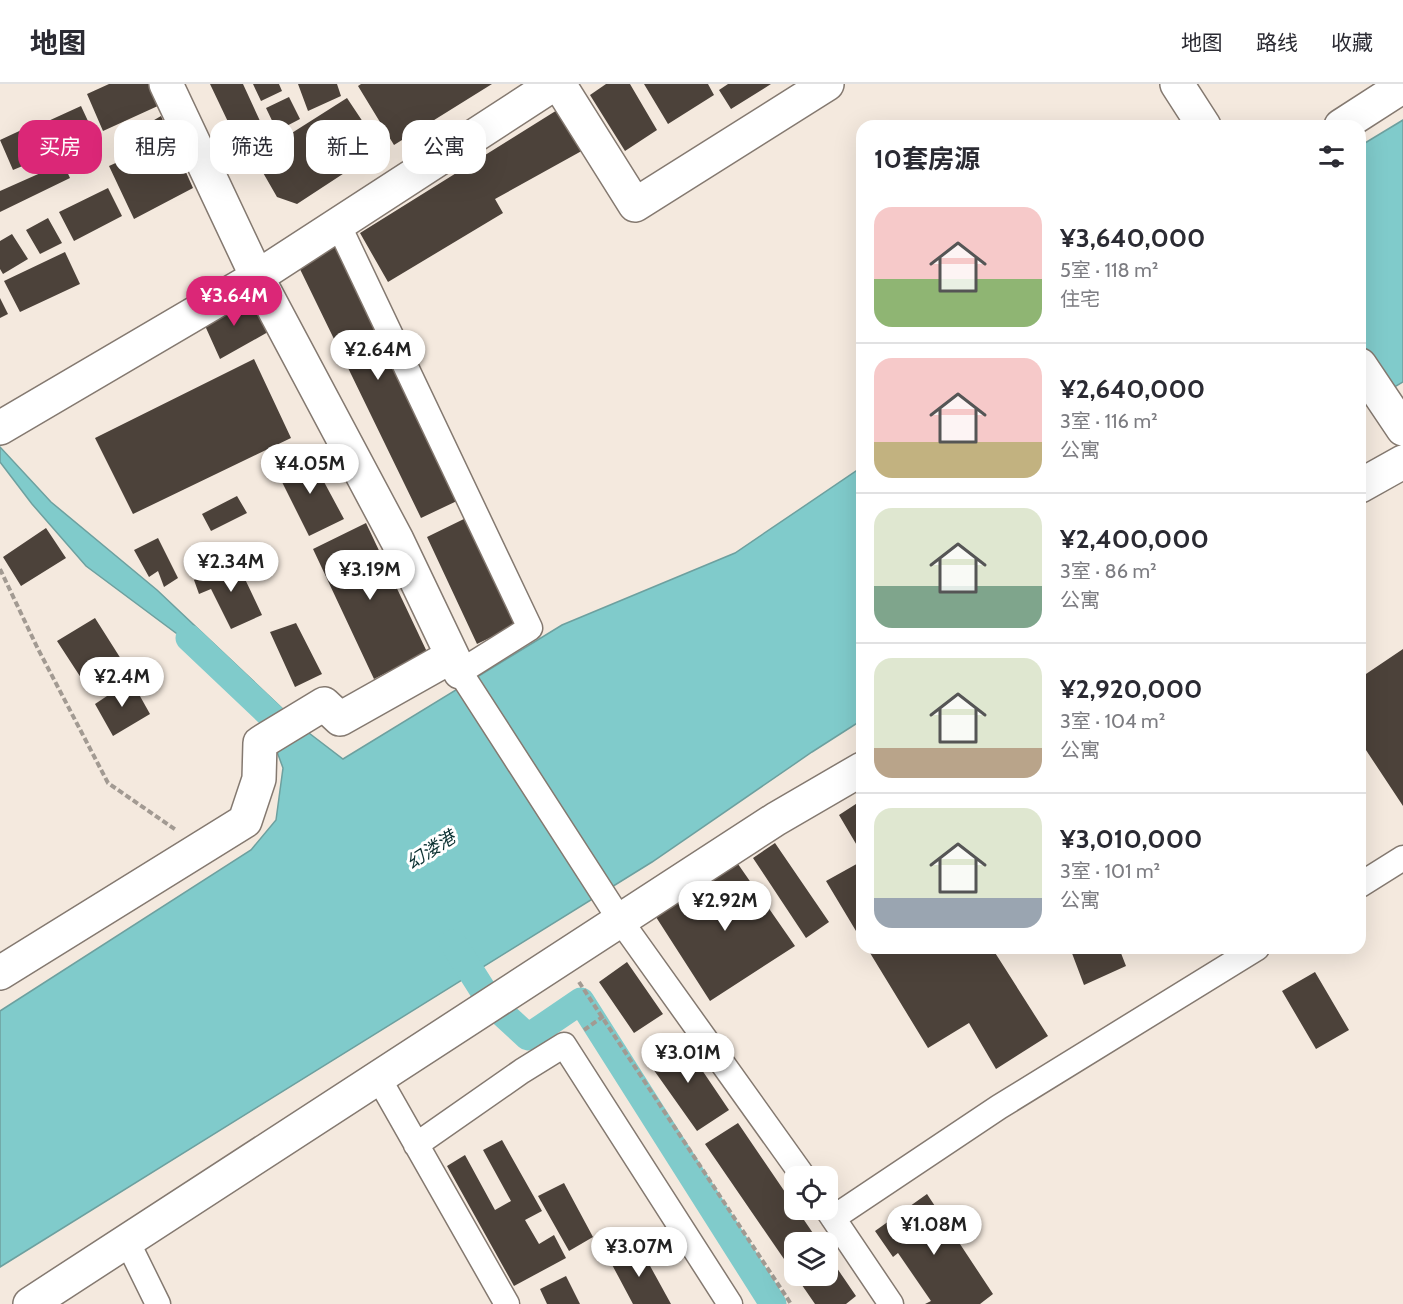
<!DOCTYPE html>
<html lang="zh">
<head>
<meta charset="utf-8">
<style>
	body { margin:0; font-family:Cabin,"Noto Sans SC",sans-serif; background:#f7f7f7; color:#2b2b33; height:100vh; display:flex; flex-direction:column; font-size:22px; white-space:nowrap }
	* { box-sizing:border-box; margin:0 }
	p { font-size:20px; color:#7c7c81 }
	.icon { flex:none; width:33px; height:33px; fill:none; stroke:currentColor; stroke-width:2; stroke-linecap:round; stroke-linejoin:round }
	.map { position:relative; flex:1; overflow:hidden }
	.panel { position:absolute; left:856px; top:36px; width:510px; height:834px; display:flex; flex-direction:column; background:#fff; border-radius:18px; box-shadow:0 6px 24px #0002 }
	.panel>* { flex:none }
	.guide { position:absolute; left:18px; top:36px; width:570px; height:54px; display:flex; gap:12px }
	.controls { position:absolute; left:784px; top:1082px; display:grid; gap:12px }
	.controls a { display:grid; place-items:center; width:54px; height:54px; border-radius:12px; background:#fff; box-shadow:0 6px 24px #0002; font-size:30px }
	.price { position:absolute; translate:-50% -51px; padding:0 14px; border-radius:21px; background:#fff; color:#222; font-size:20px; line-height:39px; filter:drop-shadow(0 2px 3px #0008) }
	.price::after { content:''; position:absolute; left:50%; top:36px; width:18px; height:14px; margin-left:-9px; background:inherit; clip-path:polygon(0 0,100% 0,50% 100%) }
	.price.active { background:#db2777; color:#fff }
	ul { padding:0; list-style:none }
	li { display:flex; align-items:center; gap:18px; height:150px; padding:0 18px }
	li+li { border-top:2px solid #e1e1e2 }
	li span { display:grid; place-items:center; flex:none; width:168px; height:120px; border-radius:18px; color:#555 }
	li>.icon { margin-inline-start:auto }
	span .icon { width:72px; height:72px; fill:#fffc; stroke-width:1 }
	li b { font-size:26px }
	h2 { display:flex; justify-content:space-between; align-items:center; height:72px; padding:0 18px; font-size:26px }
	.pill { padding:0 21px; border-radius:18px; background:#fff; box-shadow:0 6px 24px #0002; font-size:21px; line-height:54px }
	.pill.active { background:#db2777; color:#fff }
	header { display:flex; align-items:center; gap:36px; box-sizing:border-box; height:84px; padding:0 30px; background:#fff; border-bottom:2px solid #e1e1e2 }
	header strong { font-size:28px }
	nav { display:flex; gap:33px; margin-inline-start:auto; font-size:21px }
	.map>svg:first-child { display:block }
</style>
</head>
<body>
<header>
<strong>地图</strong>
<nav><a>地图</a><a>路线</a><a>收藏</a></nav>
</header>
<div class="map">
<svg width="1403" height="1220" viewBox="0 0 1403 1220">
	<rect width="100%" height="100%" fill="#f4e9de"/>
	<path fill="#80cbcb" stroke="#6da09f" stroke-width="1.5" d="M1403 36V298L1361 323 1360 62Z
		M0 363 51 418 157 506 305 646 343 675 562 541 735 469 862 383V636L812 668 652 778 0 1183V927L251 766 276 736 283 684 255 608 86 482 32 420 0 378Z"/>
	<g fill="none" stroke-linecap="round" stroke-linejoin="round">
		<path stroke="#80cbcb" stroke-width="27" d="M189 554 285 645
			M453 859 491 919 528 953 581 917 773 1220"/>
	</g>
	<path fill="#4c423a" d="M109 0H150L160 21 103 47 87 10Z
		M210 0H243L266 50 240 63Z
		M253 0H279L282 7 261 17Z
		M298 0H337L341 12 308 27Z
		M361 0H492L394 61 358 2Z
		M606 0H630L657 46 625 67 590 11Z
		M644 0H708L714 11 668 40Z
		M728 0H771L731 25 719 6Z
		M289 13 300 35 277 47 266 24Z
		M347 14 381 65 297 120 277 113 254 73Z
		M81 22 94 50 48 71 35 43Z
		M562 23 587 64 495 115 503 129 388 198 360 149Z
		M161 32 193 104 134 135 109 82 131 72 125 53Z
		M30 42 44 73 13 86 0 56Z
		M63 79 70 94 0 128V107Z
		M108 104 122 132 74 157 59 128Z
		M48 134 62 159 40 170 26 146Z
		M12 150 28 175 3 190 0 185V157Z
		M337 160 459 416 421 434 298 181Z
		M65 168 80 200 20 228 4 197Z
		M248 212 268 248 220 275 202 235Z
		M0 214 8 230 0 234Z
		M254 275 291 354 133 430 95 354Z
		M309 370 344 435 309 452 276 386Z
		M237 412 247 429 211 447 202 430Z
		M468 433 518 540 477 560 427 453Z
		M366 439 427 568 374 595 313 465Z
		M46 444 66 474 21 502 3 473Z
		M158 454 178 494 164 503 158 487 149 493 134 466Z
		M235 474 262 531 231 545 211 505 199 510 194 496Z
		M95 534 121 575 85 600 57 557Z
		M296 539 322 590 295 603 270 548Z
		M1403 565V722L1360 657V594Z
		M131 596 150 630 113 652 95 620Z
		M862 716V770L839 731Z
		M775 759 829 838 806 854 753 774Z
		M862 777V857L826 797Z
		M738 780 795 862 710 917 656 833Z
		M867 864H992L1048 952 996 985 969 939 928 964Z
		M1070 864H1119L1126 882 1084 901Z
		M627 878 663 930 634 949 599 898Z
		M1315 888 1349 946 1316 965 1282 907Z
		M679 952 729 1026 697 1047 646 975Z
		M738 1039 819 1158H795V1191L705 1060Z
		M502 1056 542 1127 525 1136 539 1160 554 1151 566 1174 514 1202 447 1082 465 1071 495 1126 511 1117 483 1066Z
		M564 1099 593 1153 569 1167 538 1112Z
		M927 1110 993 1210 980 1220H925L931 1217 898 1169 893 1173 875 1147Z
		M638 1160 671 1220H633L609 1175Z
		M828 1171 856 1212 846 1220H815L795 1191H828Z
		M566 1192 580 1220H547L540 1205Z"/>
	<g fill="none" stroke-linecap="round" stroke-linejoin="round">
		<g stroke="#847970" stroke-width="27">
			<path id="street" d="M338 140 530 544 460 588 620 836 803 1092
				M1360 801 1403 774
				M378 993 507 1220
				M416 1061 522 987 564 961 730 1220
				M827 1125 891 1220
				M833 1134 999 1023 1257 864
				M127 1157 158 1220"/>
		</g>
		<g stroke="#847970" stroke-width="36">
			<path id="secondary" d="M166 0 257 193 397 456 460 588
				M559 0 635 121 827 0
				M1177 0 1204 42
				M1341 42 1403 2
				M1360 281 1403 345
				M0 344 257 193 554 0
				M1360 402 1403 378
				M0 889 245 737 259 695 260 659 324 620 340 635 452 572
				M30 1220 776 735 862 685"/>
		</g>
		<path stroke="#a29a92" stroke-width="4" stroke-dasharray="6 3" stroke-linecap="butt" d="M0 485 37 563 108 699 176 746
			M579 898 791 1220
			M584 946 605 931"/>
		<use href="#street" stroke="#fff" stroke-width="24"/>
		<use href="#secondary" stroke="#fff" stroke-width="33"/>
	</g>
	<g text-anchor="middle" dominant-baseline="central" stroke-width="6" stroke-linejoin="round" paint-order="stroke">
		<g font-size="18" font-style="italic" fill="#0b3132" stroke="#fff">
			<text transform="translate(431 766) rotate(-33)">幻溇港</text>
		</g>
	</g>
</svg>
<div class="controls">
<a><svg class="icon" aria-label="locate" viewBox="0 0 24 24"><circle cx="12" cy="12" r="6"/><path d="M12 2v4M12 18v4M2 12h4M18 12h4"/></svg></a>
<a><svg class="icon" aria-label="layers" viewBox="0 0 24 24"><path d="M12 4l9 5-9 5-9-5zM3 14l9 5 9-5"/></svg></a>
</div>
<b class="price active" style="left:234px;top:243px">¥3.64M</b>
<b class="price" style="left:378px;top:297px">¥2.64M</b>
<b class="price" style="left:310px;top:411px">¥4.05M</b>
<b class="price" style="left:231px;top:509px">¥2.34M</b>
<b class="price" style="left:370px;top:517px">¥3.19M</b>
<b class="price" style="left:122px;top:624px">¥2.4M</b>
<b class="price" style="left:725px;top:848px">¥2.92M</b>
<b class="price" style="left:688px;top:1000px">¥3.01M</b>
<b class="price" style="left:934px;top:1172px">¥1.08M</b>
<b class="price" style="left:639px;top:1194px">¥3.07M</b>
<div class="guide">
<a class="pill active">买房</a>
<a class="pill">租房</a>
<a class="pill">筛选</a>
<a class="pill">新上</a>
<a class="pill">公寓</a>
</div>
<section class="panel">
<h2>10套房源<svg class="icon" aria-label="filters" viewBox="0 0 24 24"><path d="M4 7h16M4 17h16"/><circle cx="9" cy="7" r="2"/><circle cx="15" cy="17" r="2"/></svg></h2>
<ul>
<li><span style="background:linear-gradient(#f6c9c9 60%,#8fb573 0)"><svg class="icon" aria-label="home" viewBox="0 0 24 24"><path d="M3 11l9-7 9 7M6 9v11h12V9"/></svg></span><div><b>¥3,640,000</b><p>5室 · 118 m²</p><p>住宅</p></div></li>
<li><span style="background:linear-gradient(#f6c9c9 70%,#c2b280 0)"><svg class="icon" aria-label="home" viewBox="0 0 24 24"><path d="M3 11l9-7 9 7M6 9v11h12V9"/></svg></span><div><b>¥2,640,000</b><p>3室 · 116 m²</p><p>公寓</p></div></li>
<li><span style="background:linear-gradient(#dfe7d0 65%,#7fa58c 0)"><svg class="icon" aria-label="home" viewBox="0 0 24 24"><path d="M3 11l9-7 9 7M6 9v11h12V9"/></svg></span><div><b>¥2,400,000</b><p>3室 · 86 m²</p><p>公寓</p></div></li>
<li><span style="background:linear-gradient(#dfe7d0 75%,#b9a48a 0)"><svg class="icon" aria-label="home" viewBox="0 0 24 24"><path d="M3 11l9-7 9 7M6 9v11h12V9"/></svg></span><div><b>¥2,920,000</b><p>3室 · 104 m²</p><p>公寓</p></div></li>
<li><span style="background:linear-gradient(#dfe7d0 75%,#9aa5b1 0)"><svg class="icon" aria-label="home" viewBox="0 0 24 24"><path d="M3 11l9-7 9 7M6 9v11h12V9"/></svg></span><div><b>¥3,010,000</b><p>3室 · 101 m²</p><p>公寓</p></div></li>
</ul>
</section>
</div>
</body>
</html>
